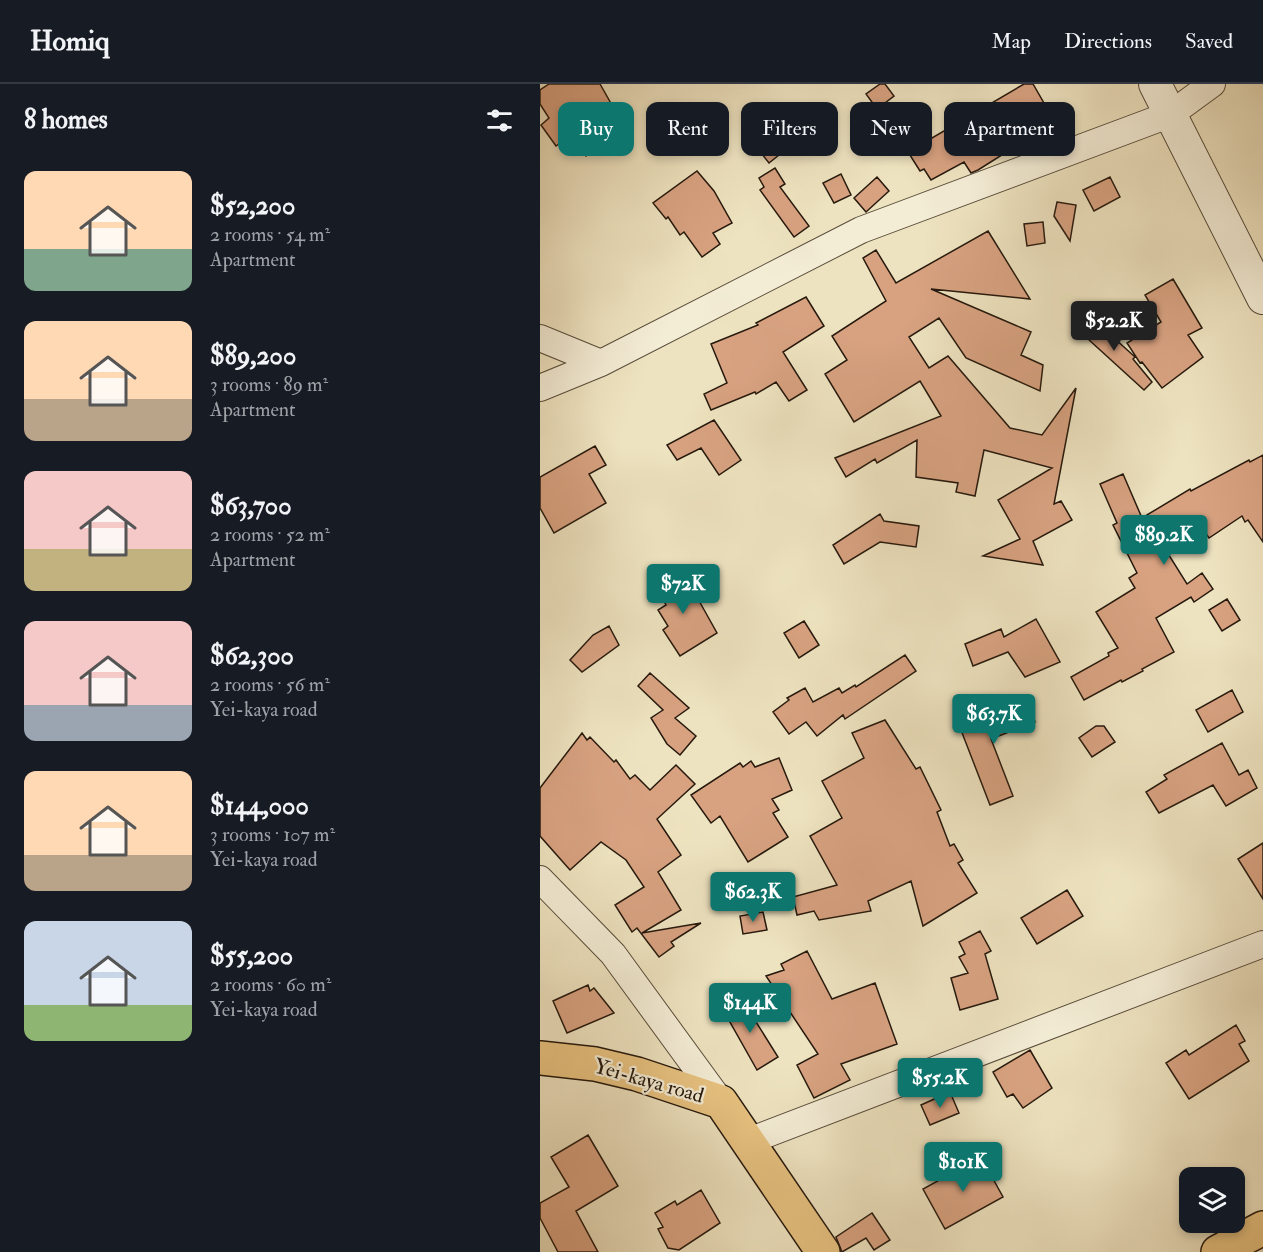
<!DOCTYPE html>
<html lang="en">
<head>
<meta charset="utf-8">
<style>
	body { margin:0; font-family:"IM FELL Double Pica",serif; background:#242831; color:#f1f3f6; height:100vh; display:flex; flex-direction:column; font-size:22px; white-space:nowrap }
	* { box-sizing:border-box; margin:0 }
	p { font-size:20px; color:#9ea1a6 }
	.icon { flex:none; width:33px; height:33px; fill:none; stroke:currentColor; stroke-width:2; stroke-linecap:round; stroke-linejoin:round }
	.map { position:relative; flex:1; overflow:hidden }
	.panel { display:flex; flex-direction:column; background:#171b24; width:540px }
	.panel>* { flex:none }
	.banner { position:absolute; left:18px; top:18px; width:570px; height:54px; display:flex; gap:12px }
	.controls { position:absolute; left:639px; top:1083px; display:grid; gap:12px }
	.controls a { display:grid; place-items:center; width:66px; height:66px; border-radius:12px; background:#171b24; box-shadow:0 3px 9px #0003; font-size:30px }
	.price { position:absolute; translate:-50% -51px; padding:0 14px; border-radius:6px; background:#0f766e; color:#fff; font-size:20px; line-height:39px; filter:drop-shadow(0 2px 3px #0008) }
	.price::after { content:''; position:absolute; left:50%; top:36px; width:18px; height:14px; margin-left:-9px; background:inherit; clip-path:polygon(0 0,100% 0,50% 100%) }
	.price.selected { background:#222; color:#fff }
	ul { padding:0; list-style:none }
	li { display:flex; align-items:center; gap:18px; height:150px; padding:0 24px }
	li span { display:grid; place-items:center; flex:none; width:168px; height:120px; border-radius:12px; color:#555 }
	li>.icon { margin-inline-start:auto }
	span .icon { width:72px; height:72px; fill:#fffc; stroke-width:1 }
	li b { font-size:26px }
	h2 { display:flex; justify-content:space-between; align-items:center; height:72px; padding:0 24px; font-size:26px }
	.chip { padding:0 21px; border-radius:12px; background:#171b24; box-shadow:0 3px 9px #0003; font-size:21px; line-height:54px }
	.chip.selected { background:#0f766e; color:#fff }
	header { display:flex; align-items:center; gap:36px; box-sizing:border-box; height:84px; padding:0 30px; background:#171b24; border-bottom:2px solid #363941 }
	header strong { font-size:28px }
	nav { display:flex; gap:33px; margin-inline-start:auto; font-size:21px }
	main { display:flex; flex:1; min-height:0 }
	.map>svg:first-child { display:block }
</style>
</head>
<body>
<header>
<strong>Homiq</strong>
<nav><a>Map</a><a>Directions</a><a>Saved</a></nav>
</header>
<main>
<section class="panel">
<h2>8 homes<svg class="icon" aria-label="filters" viewBox="0 0 24 24"><path d="M4 7h16M4 17h16"/><circle cx="9" cy="7" r="2"/><circle cx="15" cy="17" r="2"/></svg></h2>
<ul>
<li><span style="background:linear-gradient(#ffd9b3 65%,#7fa58c 0)"><svg class="icon" aria-label="home" viewBox="0 0 24 24"><path d="M3 11l9-7 9 7M6 9v11h12V9"/></svg></span><div><b>$52,200</b><p>2 rooms · 54 m²</p><p>Apartment</p></div></li>
<li><span style="background:linear-gradient(#ffd9b3 65%,#b9a48a 0)"><svg class="icon" aria-label="home" viewBox="0 0 24 24"><path d="M3 11l9-7 9 7M6 9v11h12V9"/></svg></span><div><b>$89,200</b><p>3 rooms · 89 m²</p><p>Apartment</p></div></li>
<li><span style="background:linear-gradient(#f6c9c9 65%,#c2b280 0)"><svg class="icon" aria-label="home" viewBox="0 0 24 24"><path d="M3 11l9-7 9 7M6 9v11h12V9"/></svg></span><div><b>$63,700</b><p>2 rooms · 52 m²</p><p>Apartment</p></div></li>
<li><span style="background:linear-gradient(#f6c9c9 70%,#9aa5b1 0)"><svg class="icon" aria-label="home" viewBox="0 0 24 24"><path d="M3 11l9-7 9 7M6 9v11h12V9"/></svg></span><div><b>$62,300</b><p>2 rooms · 56 m²</p><p>Yei-kaya road</p></div></li>
<li><span style="background:linear-gradient(#ffd9b3 70%,#b9a48a 0)"><svg class="icon" aria-label="home" viewBox="0 0 24 24"><path d="M3 11l9-7 9 7M6 9v11h12V9"/></svg></span><div><b>$144,000</b><p>3 rooms · 107 m²</p><p>Yei-kaya road</p></div></li>
<li><span style="background:linear-gradient(#c9d6e8 70%,#8fb573 0)"><svg class="icon" aria-label="home" viewBox="0 0 24 24"><path d="M3 11l9-7 9 7M6 9v11h12V9"/></svg></span><div><b>$55,200</b><p>2 rooms · 60 m²</p><p>Yei-kaya road</p></div></li>
</ul>
</section>
<div class="map">
<svg width="723" height="1168" viewBox="0 0 723 1168">
	<rect width="100%" height="100%" fill="#eee3c0"/>
	<filter id="stains"><feTurbulence type="fractalNoise" baseFrequency=".00333" numOctaves="4"/><feColorMatrix values="0 0 0 0 .2 0 0 0 0 .09 0 0 0 0 .02 0 0 0 .5 -.17"/></filter>
	<radialGradient id="worn" r=".72"><stop offset=".6" stop-color="#630" stop-opacity="0"/><stop offset="1" stop-color="#630" stop-opacity=".3"/></radialGradient>
	<path fill="#d8a281" stroke="#26190d" stroke-width="1.5" d="M9 0H60L86 46 46 72 33 50 16 62 1 41 9 34 0 20V6Z
		M340 0H345L354 12 337 25 326 10Z
		M484 0H493L512 33 469 58 473 64 438 86 431 89 424 78 391 96 384 85 380 87 368 68Z
		M237 49 249 63 229 79 218 65Z
		M235 84 245 100 240 103 269 142 254 153 220 106 224 103 219 94Z
		M157 87 174 107 192 139 173 149 180 160 162 173 144 148 140 151 128 133 126 135 113 119Z
		M301 90 311 111 294 119 283 99Z
		M337 93 349 107 326 128 314 114Z
		M570 93 580 113 554 127 543 106Z
		M517 118 536 121 530 157 514 132Z
		M503 138 505 159 487 162 484 140Z
		M448 147 490 215 391 205 491 248 481 271 503 281 500 307 426 274 399 234 369 253 389 284 408 272 470 344 502 351 536 304 514 420 521 417 532 436 493 457 503 481 443 472 480 455 458 416 512 384 444 366 435 412 416 408 418 399 376 393 377 356 337 379 335 375 306 393 295 374 401 332 380 297 314 338 285 290 307 276 292 252 346 217 323 174 336 166 356 199Z
		M633 195 662 244 648 251 663 273 622 304 602 278 600 279 587 259 621 238 605 211Z
		M266 213 284 242 243 268 267 306 249 317 236 298 216 310 215 308 171 326 164 310 187 299 171 260 218 241 216 239Z
		M546 235H553L595 273 593 275 612 298 604 306 537 245Z
		M174 336 201 376 179 391 161 364 137 376 127 361Z
		M55 362 66 381 49 390 66 419 14 449 0 424V393Z
		M723 371V458L708 436 705 438 702 432 669 454 656 435 620 457 647 500 662 489 673 505 654 518 651 513 616 534 634 568 602 585 603 587 582 598 581 596 544 616 531 593 569 572 568 569 578 564 556 528 595 504 589 494 597 489 573 441 577 439 560 400 583 390 602 434 650 405 651 407 709 376 710 378Z
		M340 430 344 437 379 442 376 463 340 458 304 480 293 461Z
		M137 487 149 509 153 506 177 549 140 572 123 546 128 542 118 526 126 521 114 500Z
		M687 515 700 536 682 547 669 526Z
		M496 535 520 578 485 593 468 568 433 582 425 560 461 545 464 553Z
		M264 537 279 561 259 574 244 549Z
		M69 542 79 561 42 588 30 576 53 551Z
		M365 571 376 587 305 635 303 631 277 652 266 638 249 650 233 628 249 616 247 614 265 604 273 618 299 604 302 609 315 601 316 603Z
		M110 589 149 624 135 634 156 652 140 671 127 660 111 634 123 626 98 602Z
		M692 606 703 628 668 648 656 626Z
		M488 613 495 638 451 655 473 712 450 721 419 641Z
		M345 636 376 685 380 683 401 726 397 728 410 762 414 760 423 776 418 779 437 809 383 842 371 797 328 817 331 827 279 836 274 827 257 831 253 813 297 801 270 752 302 734 282 697 324 674 312 649Z
		M556 642H564L575 658 552 673 539 654Z
		M42 649 47 656 50 653 74 678 76 676 90 695 95 691 110 706 136 681 155 700 117 735 141 771 118 788 141 826 102 849 161 839 131 858 134 862 119 873 97 844 92 848 75 821 104 803 86 776 61 758 30 786 0 752V704Z
		M682 659 699 691 708 686 717 704 686 722 673 701 619 729 606 708 627 695 624 691Z
		M239 674 252 706 232 715 239 726 233 729 248 753 208 778 180 732 171 739 151 711 200 679 203 683 211 677 215 683Z
		M723 759V815L698 775Z
		M527 806 543 832 497 860 481 834Z
		M223 828 227 846 203 850 200 832Z
		M440 847 451 867 445 870 458 915 420 926 411 894 428 889 419 873 425 870 419 858Z
		M267 867 292 915 335 899 357 960 301 980 310 996 274 1014 257 981 278 970 226 892 244 886 241 880Z
		M48 901 50 907 54 904 74 929 27 949 13 917Z
		M201 914 238 973 217 986 182 924Z
		M696 941 705 957 699 960 709 977 649 1015 626 979 646 966 649 971Z
		M490 966 512 1004 483 1024 473 1010 467 1013 453 988Z
		M410 1008 419 1029 390 1041 381 1021Z
		M48 1051 78 1102 36 1127 58 1168H18L0 1134V1119L29 1103 11 1073Z
		M441 1073 463 1113 405 1145 383 1105Z
		M161 1106 180 1139 139 1166 128 1164 118 1145 123 1143 115 1129 135 1117 137 1121Z
		M332 1129 350 1156 334 1166 326 1154 302 1168 296 1153Z"/>
	<g fill="none" stroke-linecap="round" stroke-linejoin="round">
		<g stroke="#584c3a" stroke-width="28">
			<path id="minor" d="M0 254 61 279
				M0 304 61 279 321 146 631 30 672 0
				M0 795 73 870 181 1018
				M209 1057 723 860"/>
		</g>
		<g stroke="#584c3a" stroke-width="34">
			<path id="tertiary" d="M615 0 723 214"/>
		</g>
		<g stroke="#26190d" stroke-width="36">
			<path id="primary" d="M0 974 55 980 97 990 181 1018 283 1168
				M678 1168 723 1144"/>
		</g>
		<use href="#minor" stroke="#f4edd6" stroke-width="26"/>
		<use href="#tertiary" stroke="#f4edd6" stroke-width="32"/>
		<use href="#primary" stroke="#e7c280" stroke-width="33"/>
	</g>
	<g text-anchor="middle" dominant-baseline="central" stroke-width="4.5" stroke-linejoin="round" paint-order="stroke">
		<g font-size="21" fill="#26190d" stroke="#f4edd6">
			<text transform="translate(109 997) rotate(16)">Yei-kaya road</text>
		</g>
	</g>
	<rect width="100%" height="100%" filter="url(#stains)"/>
	<rect width="100%" height="100%" fill="url(#worn)"/>
</svg>
<div class="controls">
<a><svg class="icon" aria-label="layers" viewBox="0 0 24 24"><path d="M12 4l9 5-9 5-9-5zM3 14l9 5 9-5"/></svg></a>
</div>
<b class="price selected" style="left:574px;top:268px">$52.2K</b>
<b class="price" style="left:624px;top:482px">$89.2K</b>
<b class="price" style="left:143px;top:531px">$72K</b>
<b class="price" style="left:454px;top:661px">$63.7K</b>
<b class="price" style="left:213px;top:839px">$62.3K</b>
<b class="price" style="left:210px;top:950px">$144K</b>
<b class="price" style="left:400px;top:1025px">$55.2K</b>
<b class="price" style="left:423px;top:1109px">$101K</b>
<div class="banner">
<a class="chip selected">Buy</a>
<a class="chip">Rent</a>
<a class="chip">Filters</a>
<a class="chip">New</a>
<a class="chip">Apartment</a>
</div>
</div>
</main>
</body>
</html>
